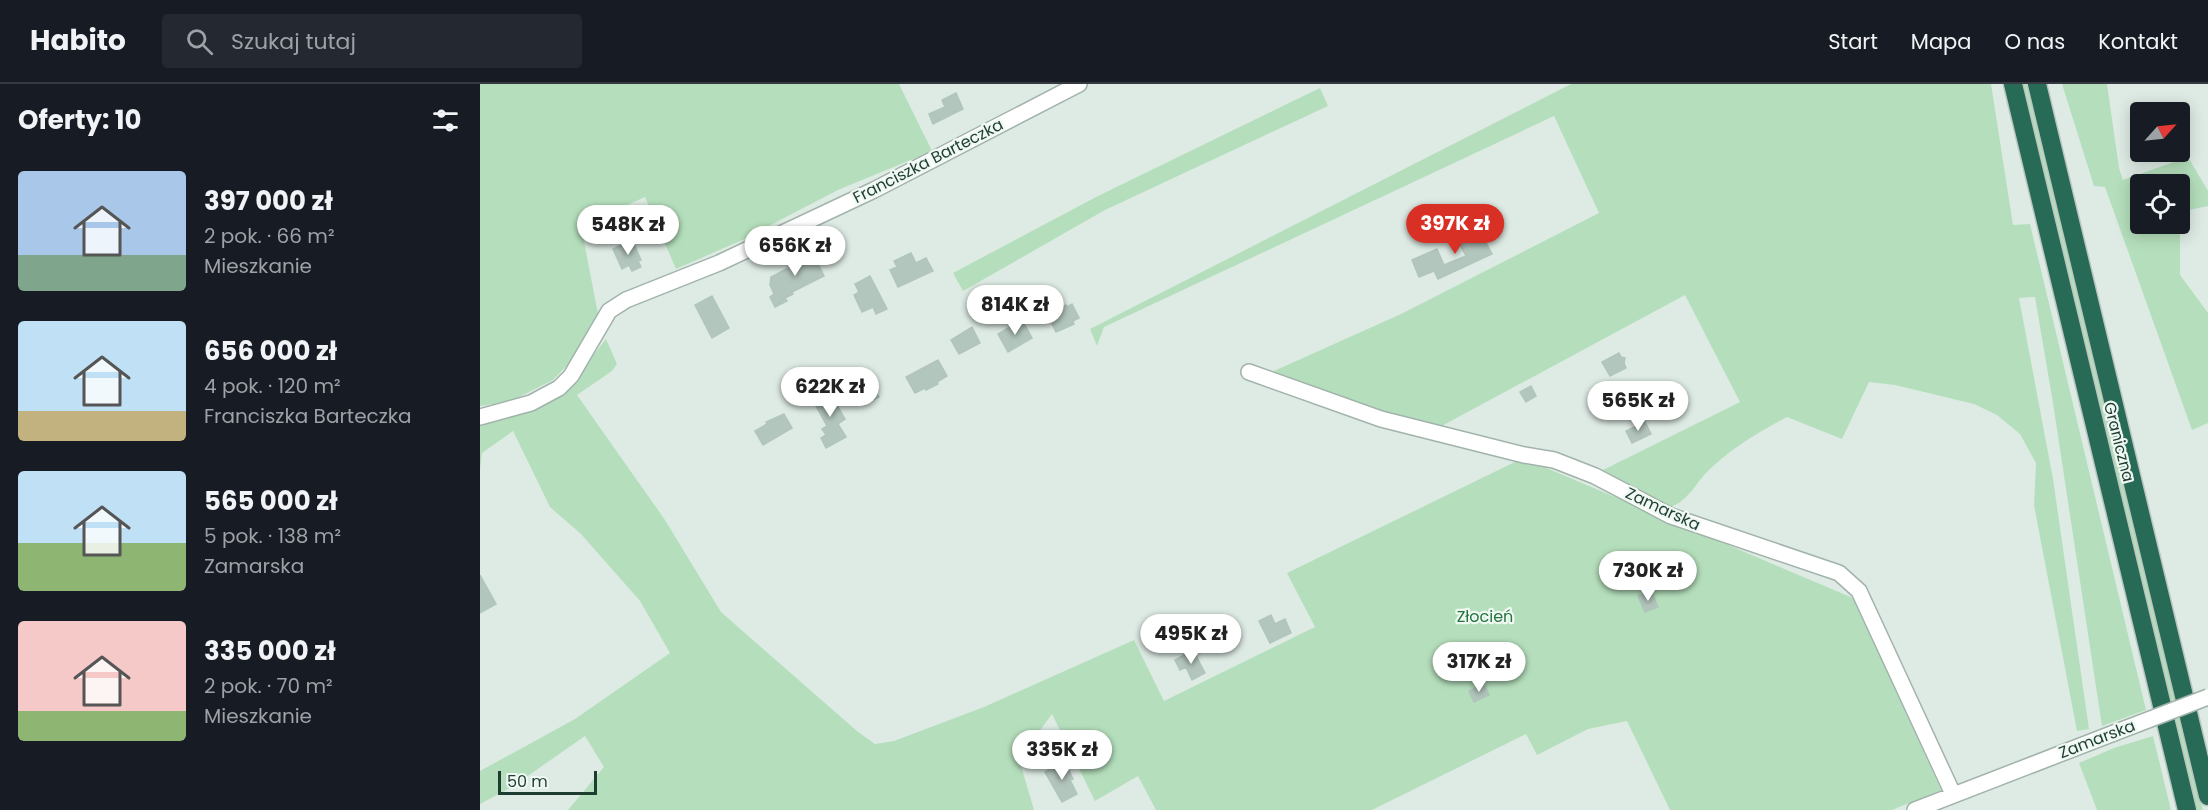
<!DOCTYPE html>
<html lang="pl">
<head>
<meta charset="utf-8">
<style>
	body { margin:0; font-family:Poppins,sans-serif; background:#242831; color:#f1f3f6; height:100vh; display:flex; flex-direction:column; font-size:22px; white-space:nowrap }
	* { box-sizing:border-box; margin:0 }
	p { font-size:20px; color:#9ea1a6 }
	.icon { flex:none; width:33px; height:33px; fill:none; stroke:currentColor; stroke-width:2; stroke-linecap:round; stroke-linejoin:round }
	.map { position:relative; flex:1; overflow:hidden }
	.side { display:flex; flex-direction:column; background:#171b24; width:480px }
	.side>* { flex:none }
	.needle { width:39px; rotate:63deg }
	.buttons { position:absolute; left:1650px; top:18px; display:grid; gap:12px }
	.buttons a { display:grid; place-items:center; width:60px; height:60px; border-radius:6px; background:#171b24; box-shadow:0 3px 15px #0003; font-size:30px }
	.scale { position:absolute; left:18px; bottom:15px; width:99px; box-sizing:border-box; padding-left:6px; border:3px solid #1e3d31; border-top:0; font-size:16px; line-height:21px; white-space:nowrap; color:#1e3d31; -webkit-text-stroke:4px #eff8f2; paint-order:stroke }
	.price { position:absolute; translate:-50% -51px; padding:0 14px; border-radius:21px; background:#fff; color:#222; font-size:20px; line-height:39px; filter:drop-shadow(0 2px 3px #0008) }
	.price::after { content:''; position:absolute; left:50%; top:36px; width:18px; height:14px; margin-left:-9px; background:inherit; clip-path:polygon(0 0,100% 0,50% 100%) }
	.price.active { background:#d93025; color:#fff }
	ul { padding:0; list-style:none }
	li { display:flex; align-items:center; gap:18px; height:150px; padding:0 18px }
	li span { display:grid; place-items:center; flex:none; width:168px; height:120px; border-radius:6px; color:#555 }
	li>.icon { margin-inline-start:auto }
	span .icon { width:72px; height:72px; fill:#fffc; stroke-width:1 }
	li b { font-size:26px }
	h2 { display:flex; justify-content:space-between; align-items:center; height:72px; padding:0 18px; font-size:26px }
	header { display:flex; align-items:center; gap:36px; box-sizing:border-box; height:84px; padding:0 30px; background:#171b24; border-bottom:2px solid #363941 }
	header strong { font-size:28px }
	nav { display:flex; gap:33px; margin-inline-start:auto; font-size:21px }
	.search { width:420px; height:54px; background:#242831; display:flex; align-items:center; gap:15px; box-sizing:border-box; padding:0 21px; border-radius:6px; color:#9ea1a6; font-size:22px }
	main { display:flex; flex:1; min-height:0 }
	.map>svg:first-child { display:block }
</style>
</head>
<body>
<header>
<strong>Habito</strong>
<div class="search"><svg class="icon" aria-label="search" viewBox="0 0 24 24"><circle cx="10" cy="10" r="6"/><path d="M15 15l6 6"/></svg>Szukaj tutaj</div>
<nav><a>Start</a><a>Mapa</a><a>O nas</a><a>Kontakt</a></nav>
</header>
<main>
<section class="side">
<h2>Oferty: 10<svg class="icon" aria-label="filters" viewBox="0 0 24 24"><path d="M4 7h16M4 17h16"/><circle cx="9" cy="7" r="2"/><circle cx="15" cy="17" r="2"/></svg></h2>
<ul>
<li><span style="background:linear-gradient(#a9c7e8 70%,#7fa58c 0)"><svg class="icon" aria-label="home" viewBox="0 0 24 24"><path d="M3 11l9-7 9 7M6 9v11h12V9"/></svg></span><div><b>397 000 zł</b><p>2 pok. · 66 m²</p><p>Mieszkanie</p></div></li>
<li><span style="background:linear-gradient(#bfe0f5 75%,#c2b280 0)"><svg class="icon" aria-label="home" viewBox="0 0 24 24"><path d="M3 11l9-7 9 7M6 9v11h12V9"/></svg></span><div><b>656 000 zł</b><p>4 pok. · 120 m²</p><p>Franciszka Barteczka</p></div></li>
<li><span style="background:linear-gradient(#bfe0f5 60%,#8fb573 0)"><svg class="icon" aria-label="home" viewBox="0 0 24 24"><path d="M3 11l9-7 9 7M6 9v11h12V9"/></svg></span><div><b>565 000 zł</b><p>5 pok. · 138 m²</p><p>Zamarska</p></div></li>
<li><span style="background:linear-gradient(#f6c9c9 75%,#8fb573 0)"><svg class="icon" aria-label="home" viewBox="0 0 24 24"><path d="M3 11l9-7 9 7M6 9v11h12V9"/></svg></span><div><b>335 000 zł</b><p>2 pok. · 70 m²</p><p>Mieszkanie</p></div></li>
</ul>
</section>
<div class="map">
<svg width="1728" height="726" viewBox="0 0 1728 726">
	<rect width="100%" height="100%" fill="#deebe4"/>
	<path fill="#b5dfbc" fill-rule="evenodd" d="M0 0H419L453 69 428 77 358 106 260 157 196 185 165 113 101 142 119 235 96 272 73 296 29 318 0 322Z
		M1091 0H1511L1533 141 1550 140 1666 626 1622 642 1573 319 1555 213 1539 214 1573 395 1609 645 1597 647 1554 421 1556 379 1540 350 1517 331 1494 320 1415 301 1389 298 1362 355 1307 333C1279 348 1253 363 1230 385 1216 398 1209 417 1190 423L1123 386 1260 318 1205 211 958 344 906 332 787 290 921 230 1119 129 1074 32 624 243 617 262 610 245Z
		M1540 0H1548L1723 726H1715Z
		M1582 0H1627L1639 84 1643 96 1708 73 1728 107V122L1700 128V191L1728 229V339L1712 346 1625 103 1614 102ZM1660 100H1700V140H1660Z
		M840 4 848 22 625 126 483 207 473 189 618 112Z
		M126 255 137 280 132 287 97 311 185 436 241 528 377 647 395 660 414 657 504 623 654 556 684 617 835 543 807 489 1043 374 1373 514 1461 706 1412 726H1190L1147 637 1108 645 1057 671 1046 650 892 726H676L658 692 615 717 572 630 539 675 554 726H88L124 683 105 652 32 703 0 720V687L95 635 190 569 160 517 101 450 70 423 33 347 2 369 0 387V333L86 306Z
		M1673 652 1691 726H1617L1599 679 1634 664Z"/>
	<path fill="#b3c6bd" stroke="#b0c5bb" stroke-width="1.5" d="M476 9 483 25 453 40 449 30 465 23 462 16Z
		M996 140 1012 170 958 195 954 187 939 193 932 176 957 165 964 181 986 172 975 151Z
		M152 156 161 176 158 177 161 183 152 187 149 181 142 185 133 165Z
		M330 164 344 192 312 208 313 210 305 214 307 217 295 223 290 213 294 210 290 201 291 193 320 178 317 171Z
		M431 169 436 179 446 174 453 187 418 203 410 186 417 183 414 177Z
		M390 192 407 225 396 230 393 223 382 228 374 211 379 208 375 200Z
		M539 205 547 221 535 227 526 211Z
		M232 212 249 244 232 254 215 221Z
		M592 220 599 234 593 237 594 240 576 248 567 230 586 221 587 223Z
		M542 236 552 254 528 268 518 250Z
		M492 243 500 259 479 270 471 256Z
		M1139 269 1141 273 1145 274 1144 279 1146 284 1130 292 1122 278Z
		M458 276 467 292 457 298 458 300 446 306 445 304 435 309 426 293Z
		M387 291 399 313 384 321 372 300Z
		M1051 302 1056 312 1046 318 1040 308Z
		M348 306 365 335 358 340 366 353 346 364 341 354 346 351 342 345 347 342 332 315Z
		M304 330 312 344 283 361 275 347 287 340 286 338Z
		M1165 338 1171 350 1152 359 1146 347Z
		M0 491 16 520 0 529Z
		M1171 507 1178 523 1165 528 1158 512Z
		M791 531 795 540 805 535 811 549 790 559 779 537Z
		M713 566 725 589 712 596 706 583 700 586 695 576Z
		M1004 600 1009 611 994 618 989 607Z
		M584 677 593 695 590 696 597 710 582 718 565 688Z"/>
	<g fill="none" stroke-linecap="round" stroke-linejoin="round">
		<g stroke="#a1b3ab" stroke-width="18">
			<path id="minor" d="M769 288 901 335 1044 371 1074 376 1115 392 1191 432 1359 489 1379 507 1473 710
				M0 333 51 319 79 304 91 292 129 227 146 216 239 179 394 106 599 0
				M1435 726 1634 649"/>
		</g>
		<g stroke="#bcc5c1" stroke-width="21">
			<path id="highway" d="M1533 0 1707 726
				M1557 0 1728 712"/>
		</g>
		<use href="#minor" stroke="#fff" stroke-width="15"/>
		<use href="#highway" stroke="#276b57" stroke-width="18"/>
		<g stroke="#a1b3ab" stroke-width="18" stroke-linecap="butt">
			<path id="minor-bridge" d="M1634 649 1728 613"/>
		</g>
		<use href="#minor-bridge" stroke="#fff" stroke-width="15"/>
	</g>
	<g text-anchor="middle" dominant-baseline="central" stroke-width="4.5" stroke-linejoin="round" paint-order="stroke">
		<g font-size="16" fill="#1e3d31" stroke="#eff8f2">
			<text transform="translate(448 77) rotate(-27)">Franciszka Barteczka</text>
			<text transform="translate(1639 358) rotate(76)">Graniczna</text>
			<text transform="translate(1183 425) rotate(25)">Zamarska</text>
			<text transform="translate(1617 655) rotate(-21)">Zamarska</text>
		</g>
		<g font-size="16" fill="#25773d" stroke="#eff8f2">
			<text x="1005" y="532">Złocień</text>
		</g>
	</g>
</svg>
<div class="buttons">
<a><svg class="needle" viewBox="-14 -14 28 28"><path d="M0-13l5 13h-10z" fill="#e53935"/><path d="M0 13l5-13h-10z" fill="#9ea1a6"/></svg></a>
<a><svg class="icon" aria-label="locate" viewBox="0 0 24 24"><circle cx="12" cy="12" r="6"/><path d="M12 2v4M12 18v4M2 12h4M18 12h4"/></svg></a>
</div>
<div class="scale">50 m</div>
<b class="price active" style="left:975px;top:171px">397K zł</b>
<b class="price" style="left:148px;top:172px">548K zł</b>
<b class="price" style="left:315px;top:193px">656K zł</b>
<b class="price" style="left:535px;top:252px">814K zł</b>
<b class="price" style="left:350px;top:334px">622K zł</b>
<b class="price" style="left:1158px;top:348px">565K zł</b>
<b class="price" style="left:1168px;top:518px">730K zł</b>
<b class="price" style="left:711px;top:581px">495K zł</b>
<b class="price" style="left:999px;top:609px">317K zł</b>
<b class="price" style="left:582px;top:697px">335K zł</b>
</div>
</main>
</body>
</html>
